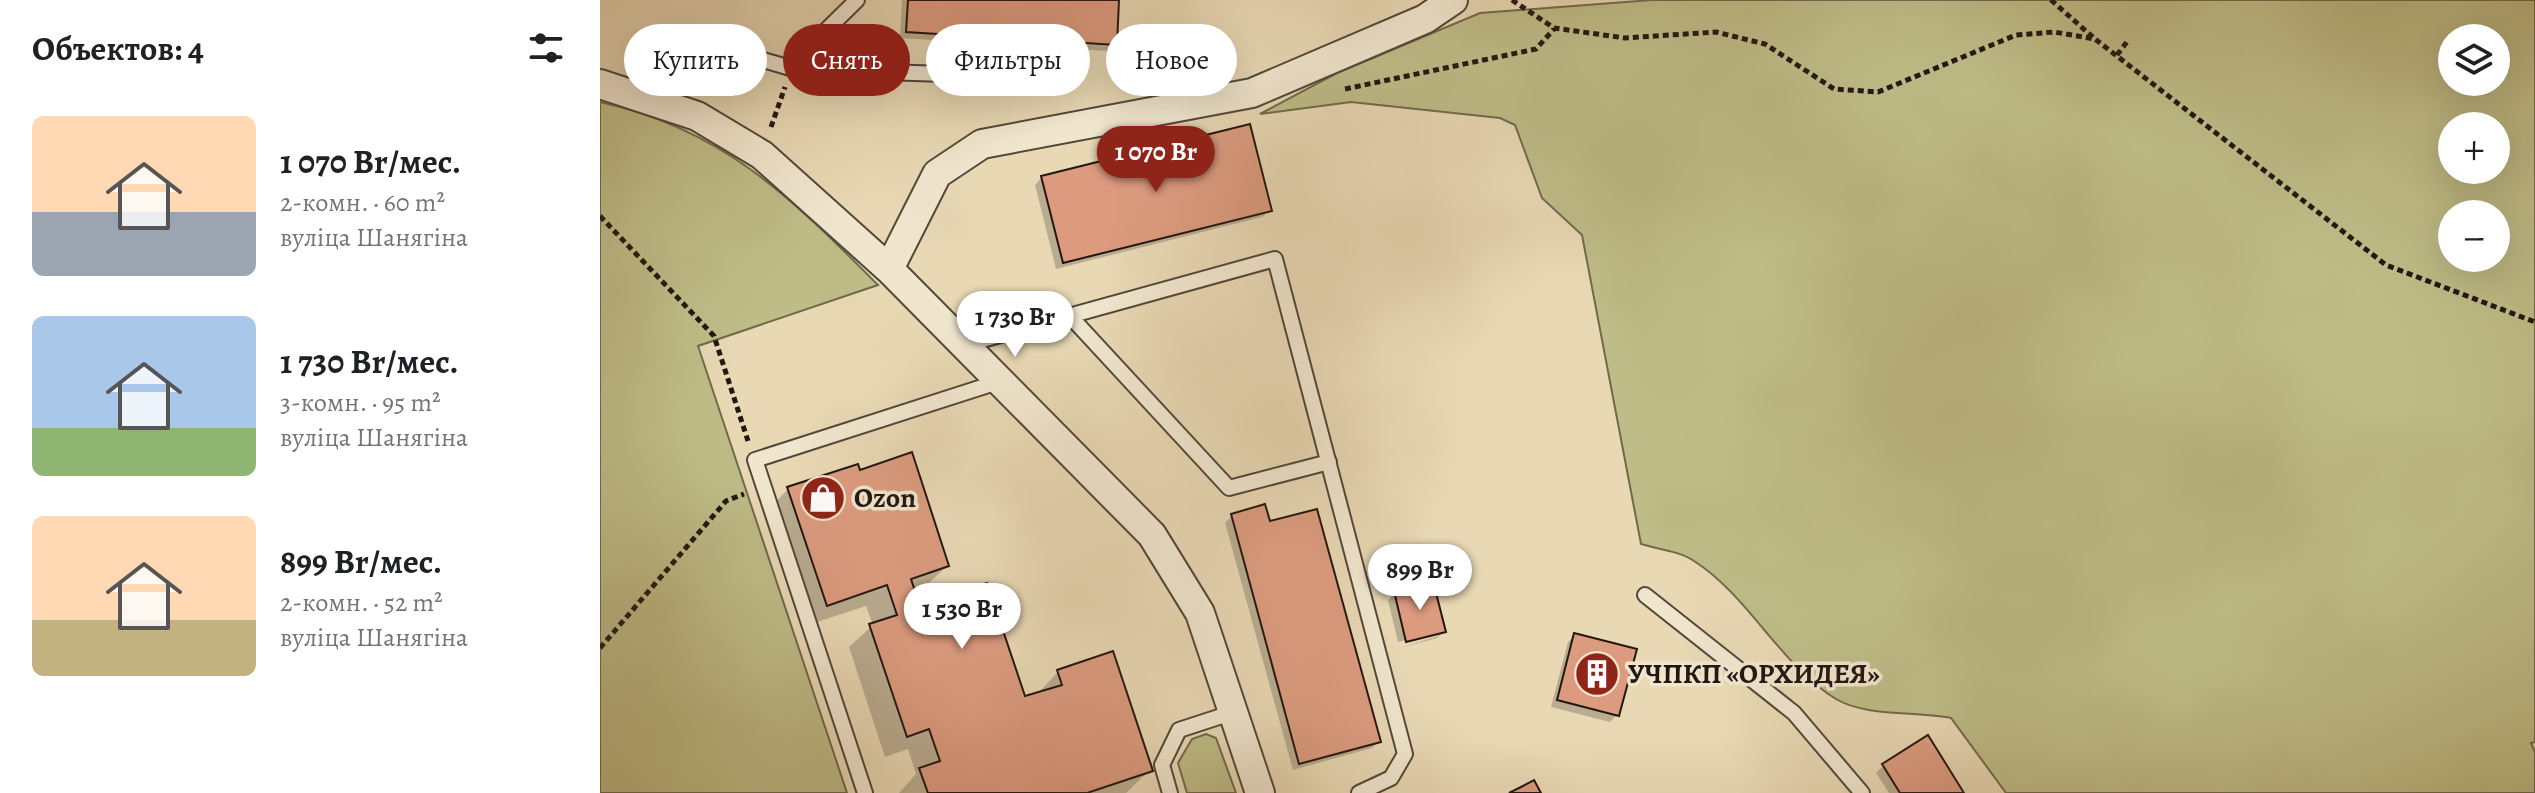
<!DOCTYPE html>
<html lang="ru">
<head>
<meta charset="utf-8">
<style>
	body { margin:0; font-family:Alegreya,serif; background:#f2f2f2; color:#202124; height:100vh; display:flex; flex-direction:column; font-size:30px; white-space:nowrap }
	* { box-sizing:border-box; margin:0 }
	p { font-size:26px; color:#757577 }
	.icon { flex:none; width:44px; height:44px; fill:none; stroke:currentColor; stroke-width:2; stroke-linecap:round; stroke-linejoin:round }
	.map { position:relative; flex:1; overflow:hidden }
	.sheet { display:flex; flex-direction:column; background:#fff; width:600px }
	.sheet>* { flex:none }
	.top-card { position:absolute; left:24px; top:24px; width:760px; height:72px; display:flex; gap:16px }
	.fabs { position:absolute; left:1838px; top:24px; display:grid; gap:16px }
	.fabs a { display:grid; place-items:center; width:72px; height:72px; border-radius:50%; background:#fff; box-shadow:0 8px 32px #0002; font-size:40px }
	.price { position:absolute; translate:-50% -68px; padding:0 18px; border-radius:28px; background:#fff; color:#222; font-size:26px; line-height:52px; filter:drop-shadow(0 2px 4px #0008) }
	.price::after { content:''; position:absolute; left:50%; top:48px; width:24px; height:18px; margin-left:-12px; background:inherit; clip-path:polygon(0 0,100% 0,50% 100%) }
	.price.current { background:#8f2418; color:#fff }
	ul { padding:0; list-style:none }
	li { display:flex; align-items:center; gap:24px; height:200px; padding:0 32px }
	li span { display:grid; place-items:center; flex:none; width:224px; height:160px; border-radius:12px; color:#555 }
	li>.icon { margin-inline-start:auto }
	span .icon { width:96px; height:96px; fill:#fffc; stroke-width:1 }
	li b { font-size:34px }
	h2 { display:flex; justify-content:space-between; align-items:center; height:96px; padding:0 32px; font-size:34px }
	.tag { padding:0 28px; border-radius:36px; background:#fff; box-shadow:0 8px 32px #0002; font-size:28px; line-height:72px }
	.tag.current { background:#8f2418; color:#fff }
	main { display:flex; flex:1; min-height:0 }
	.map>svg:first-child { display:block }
</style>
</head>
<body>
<main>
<section class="sheet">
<h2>Объектов: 4<svg class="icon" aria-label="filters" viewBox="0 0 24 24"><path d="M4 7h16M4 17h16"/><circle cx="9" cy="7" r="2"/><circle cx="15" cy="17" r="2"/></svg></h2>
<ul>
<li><span style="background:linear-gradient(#ffd9b3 60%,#9aa5b1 0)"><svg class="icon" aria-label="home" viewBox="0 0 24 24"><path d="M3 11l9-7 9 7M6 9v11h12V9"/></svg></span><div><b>1 070 Br/мес.</b><p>2-комн. · 60 m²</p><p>вуліца Шанягіна</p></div></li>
<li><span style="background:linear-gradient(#a9c7e8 70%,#8fb573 0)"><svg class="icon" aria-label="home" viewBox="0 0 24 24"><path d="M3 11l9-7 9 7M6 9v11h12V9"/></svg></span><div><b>1 730 Br/мес.</b><p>3-комн. · 95 m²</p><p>вуліца Шанягіна</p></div></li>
<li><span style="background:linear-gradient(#ffd9b3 65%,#c2b280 0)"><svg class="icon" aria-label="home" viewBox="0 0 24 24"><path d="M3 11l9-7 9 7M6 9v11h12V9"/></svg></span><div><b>899 Br/мес.</b><p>2-комн. · 52 m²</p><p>вуліца Шанягіна</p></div></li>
</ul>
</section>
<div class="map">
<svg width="1935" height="793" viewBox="0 0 1935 793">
	<rect width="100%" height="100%" fill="#e8d8b4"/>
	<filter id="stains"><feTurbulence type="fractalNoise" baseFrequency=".0025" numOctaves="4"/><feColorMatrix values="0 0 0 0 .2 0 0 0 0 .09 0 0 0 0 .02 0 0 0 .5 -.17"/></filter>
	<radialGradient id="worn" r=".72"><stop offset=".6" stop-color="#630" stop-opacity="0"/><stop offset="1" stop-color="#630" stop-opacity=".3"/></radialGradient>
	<path fill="#bebc87" stroke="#706a4c" stroke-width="2" fill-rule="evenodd" d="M1052 0H1935V742L1931 743 1935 752V793H1406L1351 718C1316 711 1266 717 1236 699 1181 666 1149 596 1094 561 1080 551 1057 549 1041 544L982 235 942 198 915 125 900 118 751 102 660 114 737 73 880 13ZM1896 38V82H1852V38ZM1896 126V170H1852V126ZM1852 214H1896V258H1852Z
		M0 102C124 129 192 199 278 285L98 346 247 793H0Z
		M606 734 616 738 636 793H587L578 763 592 739Z"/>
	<path fill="#0003" d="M302 0H517L515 44 508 51 300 38Z
		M442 177 670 210 662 217 456 269 435 185Z
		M188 489 347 566 325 587 313 591 318 608 424 699 437 694 458 672 550 770 526 793H299L316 774 308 749 285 757 249 647 273 625 266 606 205 626 167 511Z
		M632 516 669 524 779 741 772 748 693 770 625 523Z
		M795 593 844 631 837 638 800 648 838 636V632L798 642 788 600Z
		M975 635 1017 715 1010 722 951 707 968 642Z
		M1283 766 1362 793H1289L1276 773Z"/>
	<path fill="#dc9b7f" stroke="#231712" stroke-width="2" d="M308 0H519L517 45 306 32Z
		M650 124 672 211 463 263 441 176Z
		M312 452 349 566 311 579 320 606 387 583 425 696 462 685 457 670 513 651 553 771 487 793H328L319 768 340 761 329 729 307 737 269 624 297 615 287 585 227 606 187 487 258 464 260 470Z
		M665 504 670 521 717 509 781 742 699 764 631 514Z
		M833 581 846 632 806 642 794 591Z
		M974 633 1037 649 1019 716 957 700Z
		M1328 735 1364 793H1300L1282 764Z
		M934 780 941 793H909L923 786Z"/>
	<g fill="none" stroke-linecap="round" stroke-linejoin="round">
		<g stroke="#54473a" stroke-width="18">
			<path id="service" d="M194 69 345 74 373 58 478 64
				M27 91 94 40 194 69 199 57 257 0
				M469 315 629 488 729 462
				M364 345 675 259 805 754 791 778 759 793
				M1045 595 1194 713 1262 793
				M265 793 155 460 401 381
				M570 793 562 765 579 730 634 712"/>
		</g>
		<g stroke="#54473a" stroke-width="32">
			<path id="minor" d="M0 84 97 116 162 155 289 269 552 535 600 613 660 793
				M289 269 337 174 382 144 652 93 825 19 853 0"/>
		</g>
		<path stroke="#231712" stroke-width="5" stroke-dasharray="6 4" stroke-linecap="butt" d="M912 0 954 28 1025 38 1116 32 1165 44 1234 89 1278 92 1416 35 1454 32 1495 39 1786 265 1935 322
			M1451 0 1495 39
			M1517 55 1529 39
			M745 89 936 49 954 29
			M171 127 185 87
			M0 216 114 336 148 441
			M0 648 126 501 144 494"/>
		<use href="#service" stroke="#f0e6ce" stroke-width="14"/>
		<use href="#minor" stroke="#f0e6ce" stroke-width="28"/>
	</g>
	<defs>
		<g id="shop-disc" transform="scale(2.3)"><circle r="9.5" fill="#8f2418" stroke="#f0e6ce"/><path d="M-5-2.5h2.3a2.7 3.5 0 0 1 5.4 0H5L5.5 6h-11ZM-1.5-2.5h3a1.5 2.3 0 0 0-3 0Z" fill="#fff"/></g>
		<g id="building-disc" transform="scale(2.3)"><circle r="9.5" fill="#8f2418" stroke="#f0e6ce"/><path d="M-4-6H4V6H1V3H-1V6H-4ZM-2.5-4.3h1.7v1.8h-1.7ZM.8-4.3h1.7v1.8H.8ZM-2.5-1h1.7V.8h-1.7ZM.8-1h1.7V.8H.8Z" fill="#fff"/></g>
	</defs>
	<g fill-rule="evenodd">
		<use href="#shop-disc" x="223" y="498"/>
		<use href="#building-disc" x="997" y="674"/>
	</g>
	<g text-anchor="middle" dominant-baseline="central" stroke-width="7" stroke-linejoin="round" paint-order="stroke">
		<g font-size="28" font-weight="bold" fill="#231712" stroke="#f0e6ce" text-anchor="start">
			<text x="254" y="498">Ozon</text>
			<text x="1028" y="674">УЧПКП «ОРХИДЕЯ»</text>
		</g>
	</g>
	<rect width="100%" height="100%" filter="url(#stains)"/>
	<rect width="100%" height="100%" fill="url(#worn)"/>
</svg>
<div class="fabs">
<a><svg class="icon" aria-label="layers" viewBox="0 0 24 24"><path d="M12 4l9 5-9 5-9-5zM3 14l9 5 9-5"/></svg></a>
<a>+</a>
<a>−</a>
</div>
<b class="price current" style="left:556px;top:194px">1 070 Br</b>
<b class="price" style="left:415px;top:359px">1 730 Br</b>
<b class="price" style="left:820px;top:612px">899 Br</b>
<b class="price" style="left:362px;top:651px">1 530 Br</b>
<div class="top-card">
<a class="tag">Купить</a>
<a class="tag current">Снять</a>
<a class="tag">Фильтры</a>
<a class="tag">Новое</a>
</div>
</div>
</main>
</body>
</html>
